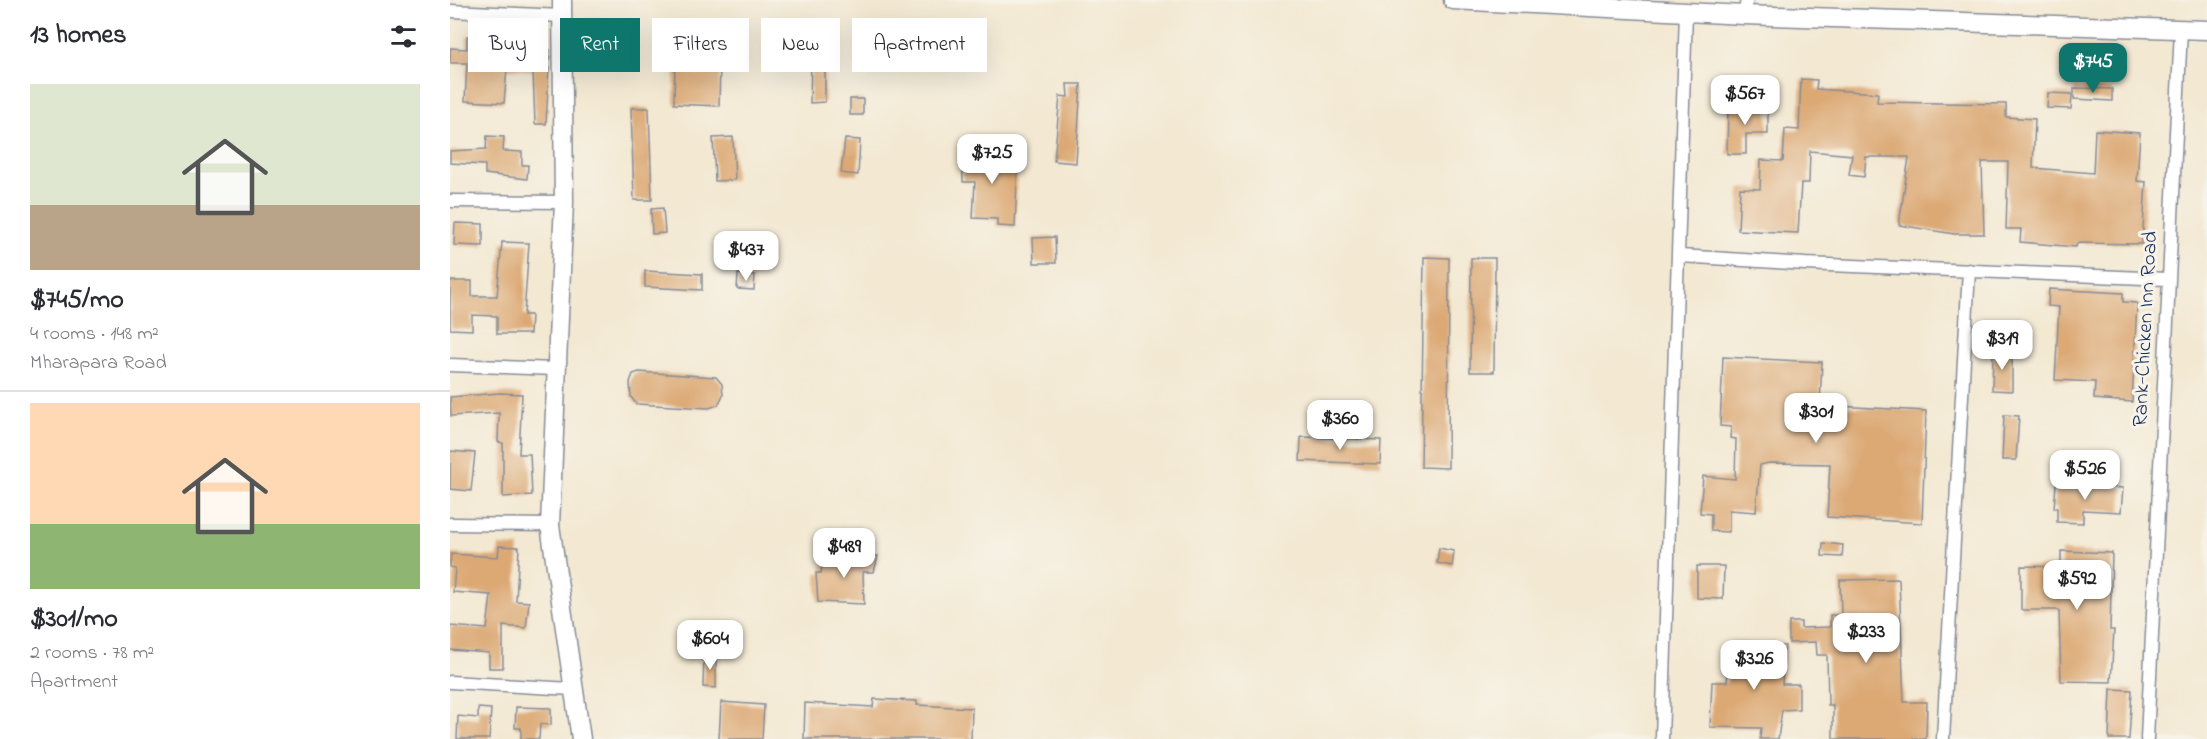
<!DOCTYPE html>
<html lang="en">
<head>
<meta charset="utf-8">
<style>
	body { margin:0; font-family:"Indie Flower",sans-serif; background:#f2f2f3; color:#2b2b33; height:100vh; display:flex; flex-direction:column; font-size:22px; white-space:nowrap }
	* { box-sizing:border-box; margin:0 }
	p { font-size:20px; color:#7c7c81 }
	.icon { flex:none; width:33px; height:33px; fill:none; stroke:currentColor; stroke-width:2; stroke-linecap:round; stroke-linejoin:round }
	.map { position:relative; flex:1; overflow:hidden }
	.sheet { display:flex; flex-direction:column; background:#fff; width:450px }
	.sheet>* { flex:none }
	.guide { position:absolute; left:18px; top:18px; width:570px; height:54px; display:flex; gap:12px }
	.price { position:absolute; translate:-50% -51px; padding:0 14px; border-radius:12px; background:#fff; color:#222; font-size:20px; line-height:39px; filter:drop-shadow(0 2px 3px #0008) }
	.price::after { content:''; position:absolute; left:50%; top:36px; width:18px; height:14px; margin-left:-9px; background:inherit; clip-path:polygon(0 0,100% 0,50% 100%) }
	.price.on { background:#0f766e; color:#fff }
	ul { padding:0; list-style:none }
	li { display:grid; align-content:center; gap:12px; height:318px; padding:0 30px }
	li+li { border-top:2px solid #e1e1e2 }
	li span { display:grid; place-items:center; height:186px; border-radius:0px; color:#555 }
	li>.icon { margin-inline-start:auto }
	span .icon { width:108px; height:108px; fill:#fffc; stroke-width:1 }
	li b { font-size:26px }
	h2 { display:flex; justify-content:space-between; align-items:center; height:72px; padding:0 30px; font-size:26px }
	.pill { padding:0 21px; border-radius:0px; background:#fff; box-shadow:0 6px 24px #0002; font-size:21px; line-height:54px }
	.pill.on { background:#0f766e; color:#fff }
	main { display:flex; flex:1; min-height:0 }
	.map>svg:first-child { display:block }
</style>
</head>
<body>
<main>
<section class="sheet">
<h2>13 homes<svg class="icon" aria-label="filters" viewBox="0 0 24 24"><path d="M4 7h16M4 17h16"/><circle cx="9" cy="7" r="2"/><circle cx="15" cy="17" r="2"/></svg></h2>
<ul>
<li><span style="background:linear-gradient(#dfe7d0 65%,#b9a48a 0)"><svg class="icon" aria-label="home" viewBox="0 0 24 24"><path d="M3 11l9-7 9 7M6 9v11h12V9"/></svg></span><div><b>$745/mo</b><p>4 rooms · 148 m²</p><p>Mharapara Road</p></div></li>
<li><span style="background:linear-gradient(#ffd9b3 65%,#8fb573 0)"><svg class="icon" aria-label="home" viewBox="0 0 24 24"><path d="M3 11l9-7 9 7M6 9v11h12V9"/></svg></span><div><b>$301/mo</b><p>2 rooms · 78 m²</p><p>Apartment</p></div></li>
</ul>
</section>
<div class="map">
<svg width="1757" height="739" viewBox="0 0 1757 739">
	<rect width="100%" height="100%" fill="#f7f3e8"/>
	<filter id="ink" filterUnits="userSpaceOnUse"><feTurbulence type="fractalNoise" baseFrequency=".0167" numOctaves="2"/><feDisplacementMap in="SourceGraphic" scale="12" xChannelSelector="R" yChannelSelector="G"/><feConvolveMatrix kernelMatrix="1 2 1 2 8 2 1 2 1" color-interpolation-filters="sRGB"/></filter>
	<filter id="wash" filterUnits="userSpaceOnUse"><feTurbulence type="fractalNoise" baseFrequency=".008" numOctaves="4" result="noise"/><feDisplacementMap in="SourceGraphic" scale="24" xChannelSelector="R" yChannelSelector="G"/><feGaussianBlur stdDeviation="1.35" result="paint"/><feColorMatrix in="noise" values="0 0 0 0 0 0 0 0 0 0 0 0 0 0 0 0 0 1.4 0 .05"/><feComposite in="paint" operator="in"/></filter>
	<g filter="url(#wash)">
		<rect width="100%" height="100%" fill="#f3e8d1"/>
		<g id="blocks">
			<path fill="#dca974" d="M84 25H96V50H100L96 124H85L83 71 57 69 54 103 15 101 17 63H0V48L17 49V36L33 37 59 39 58 52 84 55Z
				M348 44 383 46 381 68 375 67V102L360 103 361 57 347 56Z
				M408 46 424 48 422 66 406 64Z
				M225 62 270 63 269 106 224 104Z
				M1351 79 1367 80 1366 89 1428 93 1427 102 1556 104V117L1585 119 1583 168 1643 173 1645 130 1690 133 1687 181 1696 182 1692 244 1627 243 1626 247 1570 242 1571 229H1556L1558 162H1532L1534 234H1504L1449 225 1459 157H1416L1414 177 1399 175 1402 155 1360 151 1359 183H1351L1348 233 1288 230 1290 188 1310 189 1311 160 1333 161 1335 129 1349 130Z
				M617 84H631L626 163 604 161 610 96 618 97Z
				M1624 88 1662 89V101L1624 99Z
				M1598 93 1622 94 1621 109 1597 108Z
				M400 99H413V115H400Z
				M1278 106 1318 107V134H1296V154H1277Z
				M181 108H199L202 200H184Z
				M37 136 54 137 53 151 72 152V165H78L77 179 35 174V165L0 163V151L36 149Z
				M283 137 285 180 265 181 263 138Z
				M395 139 410 140 408 175 391 173Z
				M512 147 536 149V154L568 156 565 227 547 226V219L523 218 525 182H513Z
				M213 208 215 233 202 234 201 209Z
				M5 223 33 224V246L4 245Z
				M605 237 606 263H584L583 238Z
				M52 242 79 243 74 315H81L80 334H47V316L22 315V330L0 329V281H22V296H47Z
				M974 257 999 258 998 468 971 467Z
				M1021 258H1045L1044 372H1020Z
				M195 271 252 274V290L195 287Z
				M288 274 305 275 304 290 287 289Z
				M1599 289 1673 293V302L1687 303 1682 402 1644 399 1645 382 1605 380 1609 307 1598 306Z
				M1543 352H1562V391L1542 390Z
				M1273 357 1372 362 1370 405 1476 411 1472 523 1377 517 1380 464 1319 463 1310 465 1306 512 1279 510V532L1261 531V514L1250 513 1253 476 1285 479 1286 439 1280 438 1281 427 1270 426Z
				M189 372 266 377 272 384 273 395 268 405 259 408 186 404 181 397 180 382 183 374Z
				M50 393 72 394 69 454H80L82 495 53 497V443L48 442 49 413 1 416 0 397Z
				M1554 415 1569 416 1566 460H1552Z
				M851 437 931 440 930 464 850 461Z
				M0 451 25 453 21 491 0 489Z
				M1606 484 1673 488 1671 512 1633 510V523L1607 522V508H1604Z
				M1373 543 1393 545 1392 557 1372 556Z
				M49 546 69 547 66 601 79 602 76 628 53 626V668H39V653L0 650V626L37 629 41 595 3 592 5 568 0 567V564L1 554 48 557Z
				M989 548 1004 551 1002 566 987 563Z
				M1611 551 1662 553 1660 630H1664L1661 682 1611 681 1609 610H1571V566L1611 567Z
				M384 554 428 556 424 572H413L414 604 368 602 366 573H371L372 566 380 559H383Z
				M1247 566H1274L1273 599 1247 598Z
				M1449 579 1454 702H1477L1476 739H1383V705H1378L1377 655H1367L1366 642 1339 643V622H1351V628L1380 627V615H1391L1390 580Z
				M1281 642 1335 646 1332 684H1349V709L1332 710 1328 739H1310L1311 728 1260 727 1262 682H1277Z
				M254 654H266V688L253 687Z
				M1661 689 1682 690 1679 739H1659Z
				M424 699 467 701V705L522 708 521 739H354L355 703 423 707Z
				M271 702 314 705 312 739H269Z
				M66 707 101 708V725L90 724 89 739H71V728H65Z
				M28 708 41 709 39 739H7L8 716 28 718Z"/>
		</g>
	</g>
	<g filter="url(#ink)">
		<use href="#blocks" fill-opacity="0" stroke="#878c98" stroke-width="1.5"/>
		<g fill="none" stroke-linecap="round" stroke-linejoin="round">
			<g stroke="#878c98" stroke-width="15">
				<path id="street" d="M0 11 112 16
					M1294 15 1297 0
					M0 201 114 202
					M1230 256 1355 264 1717 279
					M0 365 106 369
					M0 524 100 525
					M0 682 122 689
					M1212 739 1236 12
					M1493 739 1519 270
					M1697 739 1731 29"/>
			</g>
			<g stroke="#878c98" stroke-width="21">
				<path id="secondary" d="M112 0 114 202 100 525 131 739
					M1003 0 1294 15 1757 30"/>
			</g>
			<use href="#street" stroke="#fff" stroke-width="12"/>
			<use href="#secondary" stroke="#fff" stroke-width="18"/>
		</g>
	</g>
	<g text-anchor="middle" dominant-baseline="central" stroke-width="6" stroke-linejoin="round" paint-order="stroke">
		<g font-size="21" fill="#1b2f5e" stroke="#f7f3e8">
			<text transform="translate(1696 329) rotate(-87)">Rank-Chicken Inn Road</text>
		</g>
	</g>
</svg>
<b class="price on" style="left:1643px;top:94px">$745</b>
<b class="price" style="left:1295px;top:126px">$567</b>
<b class="price" style="left:542px;top:185px">$725</b>
<b class="price" style="left:296px;top:282px">$437</b>
<b class="price" style="left:1552px;top:371px">$319</b>
<b class="price" style="left:1366px;top:444px">$301</b>
<b class="price" style="left:890px;top:451px">$360</b>
<b class="price" style="left:1635px;top:501px">$526</b>
<b class="price" style="left:394px;top:579px">$489</b>
<b class="price" style="left:1627px;top:611px">$592</b>
<b class="price" style="left:1416px;top:664px">$233</b>
<b class="price" style="left:260px;top:671px">$604</b>
<b class="price" style="left:1304px;top:691px">$326</b>
<div class="guide">
<a class="pill">Buy</a>
<a class="pill on">Rent</a>
<a class="pill">Filters</a>
<a class="pill">New</a>
<a class="pill">Apartment</a>
</div>
</div>
</main>
</body>
</html>
